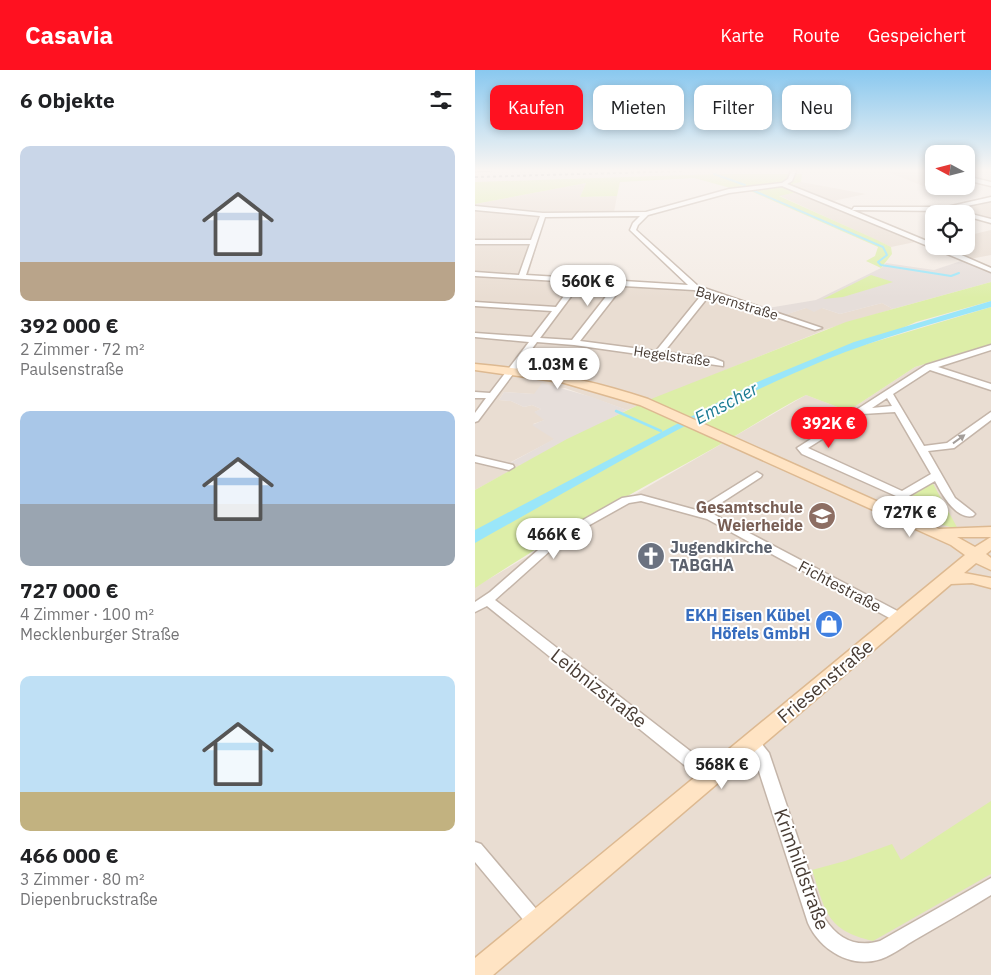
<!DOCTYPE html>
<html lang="de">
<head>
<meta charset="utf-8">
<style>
	body { margin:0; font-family:"IBM Plex Sans",sans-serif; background:#f6f6f6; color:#202124; height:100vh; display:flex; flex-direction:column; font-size:19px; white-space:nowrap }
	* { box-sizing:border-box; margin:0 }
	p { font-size:16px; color:#757577 }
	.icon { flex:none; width:28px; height:28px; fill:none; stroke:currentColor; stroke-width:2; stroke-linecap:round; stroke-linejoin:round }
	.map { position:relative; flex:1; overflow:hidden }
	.sheet { display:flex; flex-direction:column; background:#fff; width:475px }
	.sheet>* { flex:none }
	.guide { position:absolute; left:15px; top:15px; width:425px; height:45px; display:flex; gap:10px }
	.needle { width:32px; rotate:277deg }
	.tools { position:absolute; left:450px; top:75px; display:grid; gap:10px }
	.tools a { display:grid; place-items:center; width:50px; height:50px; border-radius:10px; background:#fff; box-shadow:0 2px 8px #0003; font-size:25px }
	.price { position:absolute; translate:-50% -42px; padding:0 11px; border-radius:18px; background:#fff; color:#222; font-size:16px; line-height:32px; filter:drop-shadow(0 1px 2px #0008) }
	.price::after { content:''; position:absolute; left:50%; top:30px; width:15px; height:11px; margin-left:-8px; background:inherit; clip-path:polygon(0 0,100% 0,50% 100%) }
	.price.on { background:#ff1120; color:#fff }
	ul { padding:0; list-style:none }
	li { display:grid; align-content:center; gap:10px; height:265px; padding:0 20px }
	li span { display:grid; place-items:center; height:155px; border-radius:10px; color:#555 }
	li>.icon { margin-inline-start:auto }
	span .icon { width:90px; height:90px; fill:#fffc; stroke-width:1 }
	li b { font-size:21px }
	h2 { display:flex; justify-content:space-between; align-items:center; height:60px; padding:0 20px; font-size:21px }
	.tag { padding:0 18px; border-radius:10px; background:#fff; box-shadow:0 2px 8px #0003; font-size:18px; line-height:45px }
	.tag.on { background:#ff1120; color:#fff }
	header { display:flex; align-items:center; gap:30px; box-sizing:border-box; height:70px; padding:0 25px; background:#ff1120; color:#fff }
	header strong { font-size:24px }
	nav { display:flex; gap:28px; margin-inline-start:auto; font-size:18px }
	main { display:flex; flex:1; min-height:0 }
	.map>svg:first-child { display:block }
</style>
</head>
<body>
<header>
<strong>Casavia</strong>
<nav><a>Karte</a><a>Route</a><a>Gespeichert</a></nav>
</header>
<main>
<section class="sheet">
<h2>6 Objekte<svg class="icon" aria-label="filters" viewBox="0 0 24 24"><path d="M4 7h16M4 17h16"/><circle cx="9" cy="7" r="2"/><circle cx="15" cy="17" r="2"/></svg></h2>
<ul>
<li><span style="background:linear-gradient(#c9d6e8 75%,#b9a48a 0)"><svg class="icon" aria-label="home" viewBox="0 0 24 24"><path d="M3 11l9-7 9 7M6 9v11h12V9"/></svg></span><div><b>392 000 €</b><p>2 Zimmer · 72 m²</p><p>Paulsenstraße</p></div></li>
<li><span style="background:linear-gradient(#a9c7e8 60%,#9aa5b1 0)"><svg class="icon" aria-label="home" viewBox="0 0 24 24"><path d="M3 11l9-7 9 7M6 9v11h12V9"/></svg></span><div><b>727 000 €</b><p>4 Zimmer · 100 m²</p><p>Mecklenburger Straße</p></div></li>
<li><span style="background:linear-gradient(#bfe0f5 75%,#c2b280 0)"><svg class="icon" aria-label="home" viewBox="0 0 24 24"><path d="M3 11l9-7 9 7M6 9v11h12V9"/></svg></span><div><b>466 000 €</b><p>3 Zimmer · 80 m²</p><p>Diepenbruckstraße</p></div></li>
</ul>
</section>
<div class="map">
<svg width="516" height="905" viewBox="0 0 516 905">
	<rect width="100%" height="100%" fill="#f4ece5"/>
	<path fill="#e9ddd2" d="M459 101V116H462L453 118 413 102Z
		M326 112 391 124 353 132 445 171 416 177 303 125 330 121 316 114Z
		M111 113 105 127 142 126 139 142 70 147 53 206 231 218 309 245 331 238H347L365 244 407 233 418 239 352 259 152 340 90 318 59 324 29 322 24 330 36 331 49 337 57 335 66 339 60 342 70 350 58 354 80 369 36 392 46 395 0 420V134Z
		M516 131V150L477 139Z
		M516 160V185L495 189 464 176H491V166Z
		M516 274V905H0V517L331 325 373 341 440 297Z"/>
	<path fill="#e6deda" d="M489 190 516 202V212L418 239 407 233 365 244 347 238 339 242 331 238 310 245 293 238 341 230 406 198 411 193 459 200Z
		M67 313 117 327 152 340 46 395 35 393 79 369 57 355 69 350 59 342 66 339 57 335 49 337 36 331 24 330 29 322 59 324Z"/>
	<path fill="#ddeea8" d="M242 104H327L326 112 317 114 331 120 304 126 402 170 416 177 417 184 406 198 391 191 400 186 403 177 271 119 283 117 259 119 219 108 145 112 142 126 105 127 111 113 0 134V112Z
		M396 205 418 212 368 227 348 229Z
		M516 212V231L441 252 389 275 516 237V274L440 297 373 341 331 325C299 341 270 361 239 378 158 423 77 467 0 518V420L92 369 176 329 371 252Z
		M457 412 483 459 457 452 420 438Z
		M516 731V804L398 871C351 860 351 842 337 800L370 791 417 774 426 790Z"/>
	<path fill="#9ae6f9" d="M516 231V237C460 253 404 268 350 290 228 340 115 409 0 473V460L280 313 379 272Z"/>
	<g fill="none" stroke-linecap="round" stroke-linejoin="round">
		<path stroke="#9ae6f9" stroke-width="2" d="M239 104 270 115
			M275 119 408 177 412 185 403 192 406 195 476 206 484 203"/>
		<path stroke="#9ae6f9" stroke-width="2.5" d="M141 341 186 361"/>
		<g stroke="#c4b5a9" stroke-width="3">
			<path id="street" d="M316 101H321L317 111 312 114 377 140 379 137H472L516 127V131L477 139 516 149V153L491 146V144H482L471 141 377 140 459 174V176H466L516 198V202L307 116 254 123 173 145 163 155 161 160 223 216 347 258 340 260 235 225 233 227 189 282 238 288 248 292V296L99 275 62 272 3 351 0 352V343L11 328H0V322L15 323 54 272 0 267V263L57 267 77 241 0 236V232L81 237 99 212 0 206V202L44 205 55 174H0V170H56L65 146 0 140V136L68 143 171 142 254 119 307 113 313 109ZM165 146 158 153 155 160 213 215 51 205 70 147ZM106 213 140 215 97 270 65 268ZM148 216 219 220 228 223 181 281 105 271Z
				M491 106 516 112V116L491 110Z
				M516 275V280L463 297 516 314V320L455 300 418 324 449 376 472 373 516 342V350L479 378 453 381 480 428 498 442 500 444 498 446C481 450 466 423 460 411L432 427 414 442H406L404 440 406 438 421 426 327 384 322 378 451 295ZM412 328 417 336 397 338ZM420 342 456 404 427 421 333 378 387 344Z
				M0 386 38 395 39 397 34 400 0 392Z
				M282 402 287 405 286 407 232 442 240 445 430 545 431 548 430 551H420L232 449 166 431 154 433 86 471 20 530 241 701 243 706 241 711 235 712 229 711 12 536 0 542V532L15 522 78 467 147 428 166 425 221 440Z
				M277 666 282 668 294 683 350 849C363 869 381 878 405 871L516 808V825C492 840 467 854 443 868 430 875 420 884 406 889 376 899 345 880 333 853L279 686 269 672 272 668Z
				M0 772 6 774 68 847 71 853 68 859 62 862 56 859 0 792Z"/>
		</g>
		<g stroke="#ddb991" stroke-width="3">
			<path id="secondary" d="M0 294C59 299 117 310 173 329L464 459 516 457V467H482L500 477 516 467V480L511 484 516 488V500L501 493 489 503 516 508V518L497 513 476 514 18 905H0V888L490 485 476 475 165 335 86 312 0 300Z"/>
		</g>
		<use href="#street" fill="#fff" fill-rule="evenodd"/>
		<use href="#secondary" fill="#ffe4c4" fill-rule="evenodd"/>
		<path stroke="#969696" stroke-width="1" d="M0 102 18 101"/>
		<path stroke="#969696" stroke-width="2" stroke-dasharray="3 3" stroke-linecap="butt" d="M0 107 210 101"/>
	</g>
	<defs><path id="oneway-solid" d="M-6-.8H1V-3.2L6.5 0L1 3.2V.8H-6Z" transform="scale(1.25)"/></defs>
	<use fill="#a49e9a" href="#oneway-solid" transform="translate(484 369) rotate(-36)"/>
	<linearGradient id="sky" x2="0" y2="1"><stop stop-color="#89c8ef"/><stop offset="0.44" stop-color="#faf6f3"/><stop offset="1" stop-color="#faf6f3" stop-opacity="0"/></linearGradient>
	<rect width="516" height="228" fill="url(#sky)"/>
	<defs>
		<g id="school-disc" transform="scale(1.4375)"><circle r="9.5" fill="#8d6e63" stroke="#fff"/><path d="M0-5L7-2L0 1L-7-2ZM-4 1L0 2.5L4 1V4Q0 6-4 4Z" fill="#fff"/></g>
		<g id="church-disc" transform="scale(1.4375)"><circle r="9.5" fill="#6b7280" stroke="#fff"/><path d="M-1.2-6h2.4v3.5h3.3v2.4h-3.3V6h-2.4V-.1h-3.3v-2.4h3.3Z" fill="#fff"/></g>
		<g id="shop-disc" transform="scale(1.4375)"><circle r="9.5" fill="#3f7fe0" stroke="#fff"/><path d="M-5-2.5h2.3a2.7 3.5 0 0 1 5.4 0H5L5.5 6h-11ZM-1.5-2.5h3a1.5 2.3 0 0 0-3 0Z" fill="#fff"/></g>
	</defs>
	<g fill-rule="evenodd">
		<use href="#school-disc" x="347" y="446"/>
		<use href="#church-disc" x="176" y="486"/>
		<use href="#shop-disc" x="354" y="554"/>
	</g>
	<g text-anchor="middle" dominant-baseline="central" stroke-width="4" stroke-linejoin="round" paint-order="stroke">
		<g font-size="14" fill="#483c34" stroke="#fff">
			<text transform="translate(262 233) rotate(17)">Bayernstraße</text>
			<text transform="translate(197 286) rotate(8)">Hegelstraße</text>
		</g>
		<g font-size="16" font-weight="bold" fill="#785e54" stroke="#fff" text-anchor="end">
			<text x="328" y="437">Gesamtschule<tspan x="328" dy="18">Weierheide</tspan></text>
		</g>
		<g font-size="16" font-weight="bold" fill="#5b616d" stroke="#fff" text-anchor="start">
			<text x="195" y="477">Jugendkirche<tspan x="195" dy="18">TABGHA</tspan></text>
		</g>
		<g font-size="16" fill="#483c34" stroke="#fff">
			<text transform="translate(365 516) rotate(28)">Fichtestraße</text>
		</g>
		<g font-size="16" font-weight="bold" fill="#366cbe" stroke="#fff" text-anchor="end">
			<text x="335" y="545">EKH Eisen Kübel<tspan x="335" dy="18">Höfels GmbH</tspan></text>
		</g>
		<g font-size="18" font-style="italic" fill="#1c7c94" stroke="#fff">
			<text transform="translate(251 333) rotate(-28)">Emscher</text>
		</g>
		<g font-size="19" fill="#483c34" stroke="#fff">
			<text transform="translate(350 611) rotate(-40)">Friesenstraße</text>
			<text transform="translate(124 618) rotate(38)">Leibnizstraße</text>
			<text transform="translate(327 799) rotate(70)">Krimhildstraße</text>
		</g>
	</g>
</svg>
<div class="tools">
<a><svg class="needle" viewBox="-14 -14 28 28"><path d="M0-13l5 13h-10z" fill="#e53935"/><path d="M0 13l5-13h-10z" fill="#757577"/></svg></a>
<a><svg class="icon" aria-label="locate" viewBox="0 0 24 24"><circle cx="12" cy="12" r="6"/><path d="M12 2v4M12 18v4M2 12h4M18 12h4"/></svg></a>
</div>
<b class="price" style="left:113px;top:237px">560K €</b>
<b class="price" style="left:83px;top:320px">1.03M €</b>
<b class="price on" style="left:354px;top:379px">392K €</b>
<b class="price" style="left:435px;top:468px">727K €</b>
<b class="price" style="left:79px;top:490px">466K €</b>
<b class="price" style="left:247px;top:720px">568K €</b>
<div class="guide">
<a class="tag on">Kaufen</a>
<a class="tag">Mieten</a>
<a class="tag">Filter</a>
<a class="tag">Neu</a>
</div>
</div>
</main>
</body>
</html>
